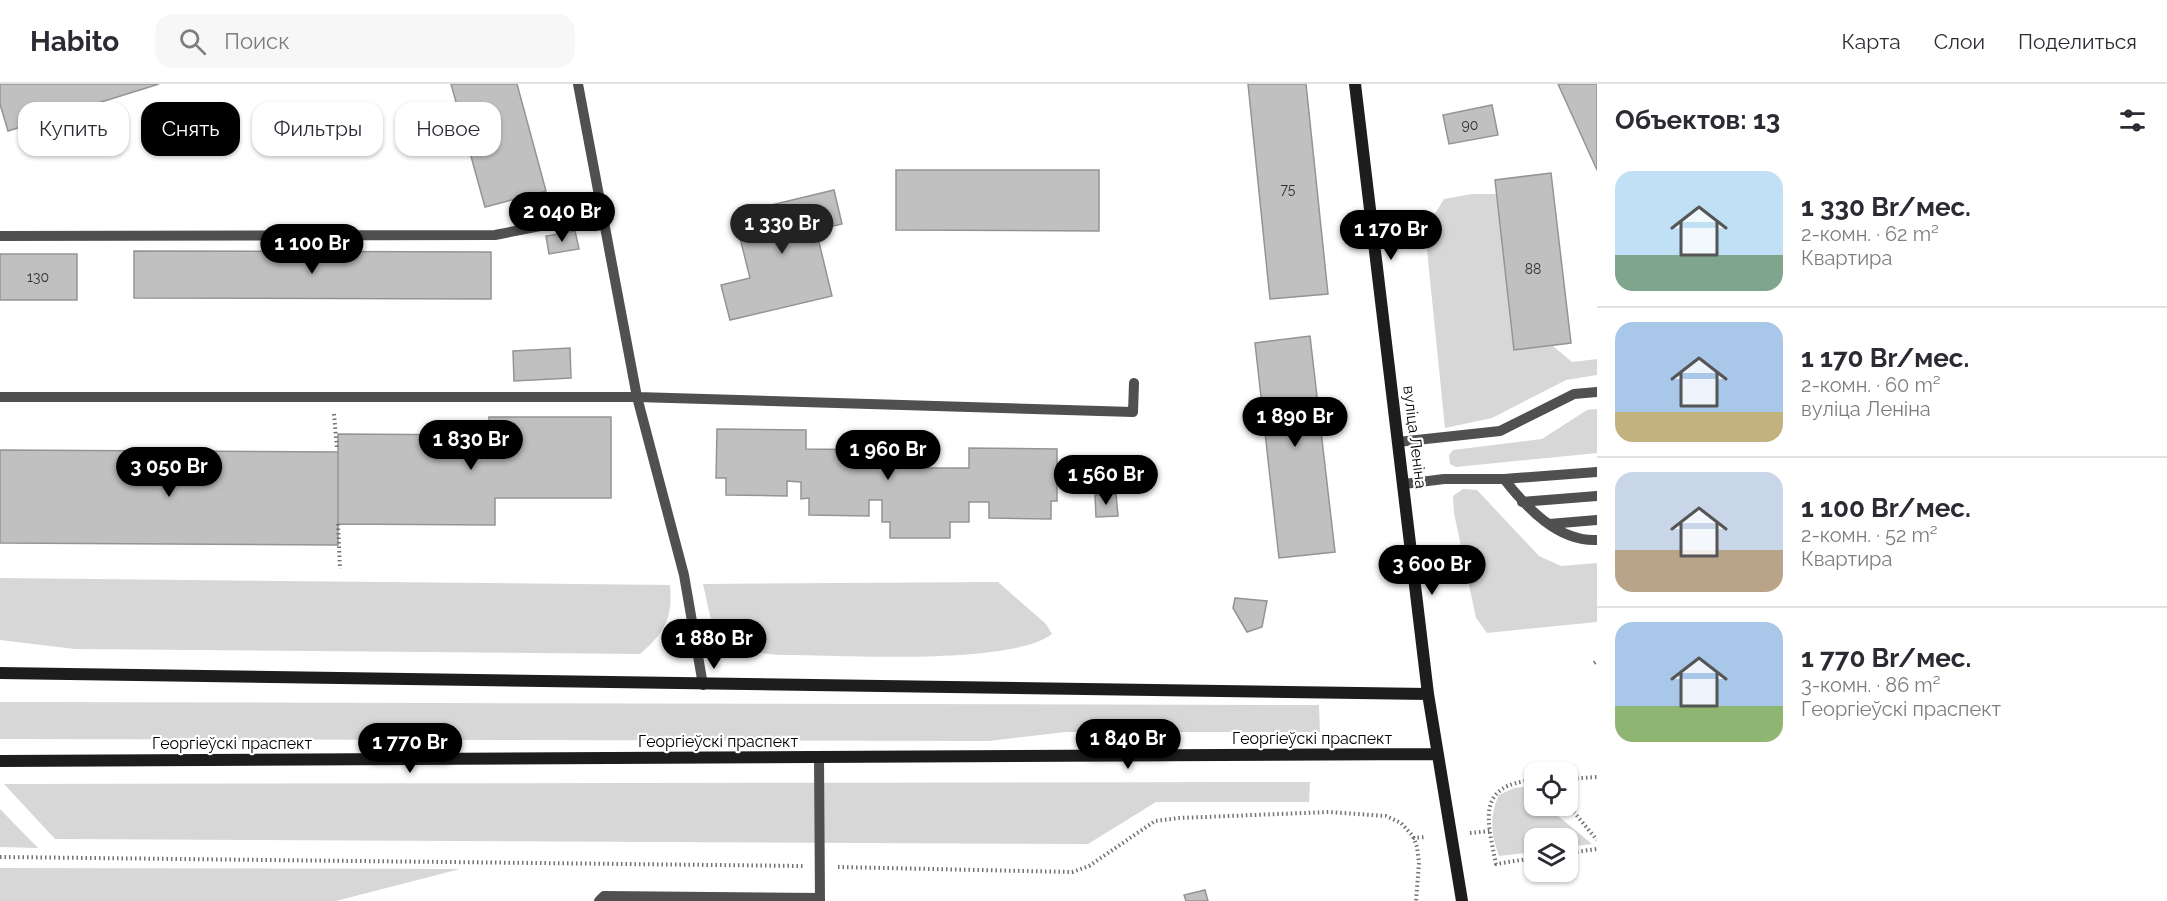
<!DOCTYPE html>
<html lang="ru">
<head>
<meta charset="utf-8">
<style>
	body { margin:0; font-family:Raleway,sans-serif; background:#f7f7f7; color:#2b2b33; height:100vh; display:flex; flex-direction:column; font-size:22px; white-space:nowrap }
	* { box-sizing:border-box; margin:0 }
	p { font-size:20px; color:#7c7c81 }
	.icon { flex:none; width:33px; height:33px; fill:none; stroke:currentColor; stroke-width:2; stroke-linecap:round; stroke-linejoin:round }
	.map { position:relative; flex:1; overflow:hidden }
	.sheet { display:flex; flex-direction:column; background:#fff; width:570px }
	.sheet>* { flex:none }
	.hud { position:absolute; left:18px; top:18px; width:570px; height:54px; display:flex; gap:12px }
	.fabs { position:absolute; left:1524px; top:678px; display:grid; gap:12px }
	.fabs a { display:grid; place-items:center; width:54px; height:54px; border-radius:12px; background:#fff; box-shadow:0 2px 4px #0004; font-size:30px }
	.price { position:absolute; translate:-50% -51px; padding:0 14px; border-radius:21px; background:#000; color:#fff; font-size:20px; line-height:39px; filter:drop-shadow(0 2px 3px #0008) }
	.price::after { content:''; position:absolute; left:50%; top:36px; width:18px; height:14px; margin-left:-9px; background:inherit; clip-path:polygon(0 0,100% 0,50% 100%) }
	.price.current { background:#222; color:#fff }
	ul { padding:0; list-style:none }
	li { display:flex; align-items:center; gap:18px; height:150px; padding:0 18px }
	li+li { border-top:2px solid #e1e1e2 }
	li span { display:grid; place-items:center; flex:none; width:168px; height:120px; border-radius:18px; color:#555 }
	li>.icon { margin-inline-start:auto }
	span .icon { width:72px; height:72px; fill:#fffc; stroke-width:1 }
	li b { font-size:26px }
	h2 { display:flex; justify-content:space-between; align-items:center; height:72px; padding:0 18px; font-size:26px }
	.pill { padding:0 21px; border-radius:18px; background:#fff; box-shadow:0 2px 4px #0004; font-size:21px; line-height:54px }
	.pill.current { background:#000; color:#fff }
	header { display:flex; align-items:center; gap:36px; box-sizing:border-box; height:84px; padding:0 30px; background:#fff; border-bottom:2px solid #e1e1e2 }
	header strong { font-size:28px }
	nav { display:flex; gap:33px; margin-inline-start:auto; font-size:21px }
	.search { width:420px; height:54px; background:#f7f7f7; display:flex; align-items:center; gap:15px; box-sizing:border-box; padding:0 21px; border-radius:18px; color:#7c7c81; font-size:22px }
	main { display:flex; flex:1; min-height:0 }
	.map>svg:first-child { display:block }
</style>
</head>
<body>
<header>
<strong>Habito</strong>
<div class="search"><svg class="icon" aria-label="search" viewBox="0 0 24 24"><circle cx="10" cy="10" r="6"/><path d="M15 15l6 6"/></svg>Поиск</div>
<nav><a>Карта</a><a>Слои</a><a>Поделиться</a></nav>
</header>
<main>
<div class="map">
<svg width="1597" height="817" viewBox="0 0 1597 817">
	<rect width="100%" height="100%" fill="#fff"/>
	<path fill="#d7d7d7" d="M1472 110H1496L1514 266 1553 262 1572 278 1597 275V291L1566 296 1492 334 1445 344 1425 146 1444 115Z
		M1597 325V369L1456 383 1450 380 1449 371 1453 366 1542 355 1587 326Z
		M1463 405 1477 406 1539 472 1561 482 1597 479V538L1487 549 1476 534 1454 429 1453 412Z
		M0 494 670 501C673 533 665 549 640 570L75 565 0 556Z
		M998 498 1046 540 1052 550C1010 582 840 571 781 571 757 569 721 565 712 538 708 526 706 512 703 500Z
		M0 618 1319 621 1320 648H1066L989 657 0 655Z
		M1310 698 1309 718H1156L1088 760 55 755 4 700Z
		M1534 702V722H1555L1557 731 1592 760 1568 763V754H1534V768L1499 772C1491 752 1489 731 1499 711L1514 704Z
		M0 725 38 764 0 763Z
		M0 784 460 785 336 817H0Z"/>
	<path fill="#c0c0c0" stroke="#949494" stroke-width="1.5" d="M0 0H159L8 47 0 20Z
		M451 0H517L546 107 485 123Z
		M1248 0H1306L1328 210 1270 215Z
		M1558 0H1597V86Z
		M1492 21 1498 51 1449 60 1443 31Z
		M896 86H1099V147L896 146Z
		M1551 89 1571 259 1514 266 1495 96Z
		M834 106 842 140 816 146 832 212 730 236 721 201 750 194 734 130Z
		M575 147 579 165 549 170 546 152Z
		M134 167 491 168V215L134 214Z
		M0 170H77V216H0Z
		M1310 252 1335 468 1279 474 1255 259Z
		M570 264 571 294 514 297 513 267Z
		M489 333H611V414H495V441L338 440V350L489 351Z
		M717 345 806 346V365L886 366V384H969V364L1057 365V417H1051V435L989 434V418H969V438H950V454H890V438H882V416H869V432L809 431V414L801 415V398L787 397V412L726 411V394H716Z
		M0 366 338 368V461L0 459Z
		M1116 410 1118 432 1096 433 1095 411Z
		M1235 514 1267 517 1262 543 1247 548 1233 524Z
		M1205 806 1208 817H1186L1184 811Z"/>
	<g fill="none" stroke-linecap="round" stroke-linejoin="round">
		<path stroke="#727272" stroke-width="4" stroke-dasharray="1.5 3" stroke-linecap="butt" d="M334 330 337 365
			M338 440 340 485
			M1594 579 1597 577
			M1568 695 1597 693
			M1534 696C1476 701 1487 735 1496 780L1534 774
			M1568 721 1597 756
			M1470 749 1490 747
			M1413 754 1426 753
			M1568 769 1597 765
			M0 773 803 782
			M838 783 1072 788 1089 782 1155 737 1179 734 1329 728 1386 732 1401 739 1413 752 1417 763 1419 779 1416 817"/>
		<path stroke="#505050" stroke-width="10" d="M578 0 637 313 1133 328 1134 299
			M0 152 495 151 601 130
			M0 313H637L684 491 703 601
			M1398 358 1500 347 1574 310 1597 308
			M1504 395 1597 388
			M1404 400 1444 395H1504C1526 423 1558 458 1597 456
			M1522 418 1597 412
			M1549 440 1597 436
			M819 673 820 817
			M599 817 604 812 820 814"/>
		<path stroke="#1d1d1d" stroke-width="12" d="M1355 0 1428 610 1462 817
			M0 589 1428 610
			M0 677 1437 670"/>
	</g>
	<g text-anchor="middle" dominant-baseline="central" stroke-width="4.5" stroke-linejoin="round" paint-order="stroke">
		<g font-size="14" fill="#303030">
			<text x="1470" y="41">90</text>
			<text x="1288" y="105">75</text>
			<text x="1533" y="185">88</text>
			<text x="38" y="193">130</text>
		</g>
		<g font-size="16" fill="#000" stroke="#fff">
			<text transform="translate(1415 353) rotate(83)">вуліца Леніна</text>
			<text x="1312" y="654">Георгіеўскі праспект</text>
			<text x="718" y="657">Георгіеўскі праспект</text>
			<text x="232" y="659">Георгіеўскі праспект</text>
		</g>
	</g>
</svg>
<div class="fabs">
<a><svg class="icon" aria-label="locate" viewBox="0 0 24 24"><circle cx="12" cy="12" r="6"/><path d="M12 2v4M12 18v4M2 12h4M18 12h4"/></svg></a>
<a><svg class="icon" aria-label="layers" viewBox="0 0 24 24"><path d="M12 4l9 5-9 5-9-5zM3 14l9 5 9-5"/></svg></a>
</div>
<b class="price" style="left:562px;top:159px">2 040 Br</b>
<b class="price current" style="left:782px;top:171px">1 330 Br</b>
<b class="price" style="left:1391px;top:177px">1 170 Br</b>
<b class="price" style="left:312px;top:191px">1 100 Br</b>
<b class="price" style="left:1295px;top:364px">1 890 Br</b>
<b class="price" style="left:471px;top:387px">1 830 Br</b>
<b class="price" style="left:888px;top:397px">1 960 Br</b>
<b class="price" style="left:169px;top:414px">3 050 Br</b>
<b class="price" style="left:1106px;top:422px">1 560 Br</b>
<b class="price" style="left:1432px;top:512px">3 600 Br</b>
<b class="price" style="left:714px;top:586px">1 880 Br</b>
<b class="price" style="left:1128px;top:686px">1 840 Br</b>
<b class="price" style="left:410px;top:690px">1 770 Br</b>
<div class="hud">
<a class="pill">Купить</a>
<a class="pill current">Снять</a>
<a class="pill">Фильтры</a>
<a class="pill">Новое</a>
</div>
</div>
<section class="sheet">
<h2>Объектов: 13<svg class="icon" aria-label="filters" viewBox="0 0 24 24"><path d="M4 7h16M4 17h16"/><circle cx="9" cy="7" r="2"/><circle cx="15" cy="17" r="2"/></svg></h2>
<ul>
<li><span style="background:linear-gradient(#bfe0f5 70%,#7fa58c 0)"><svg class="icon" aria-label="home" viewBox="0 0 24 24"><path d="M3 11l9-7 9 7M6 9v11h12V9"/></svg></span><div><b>1 330 Br/мес.</b><p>2-комн. · 62 m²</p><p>Квартира</p></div></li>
<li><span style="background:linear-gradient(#a9c7e8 75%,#c2b280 0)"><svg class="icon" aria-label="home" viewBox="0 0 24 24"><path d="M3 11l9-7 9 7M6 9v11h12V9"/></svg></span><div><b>1 170 Br/мес.</b><p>2-комн. · 60 m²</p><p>вуліца Леніна</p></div></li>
<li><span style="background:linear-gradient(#c9d6e8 65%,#b9a48a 0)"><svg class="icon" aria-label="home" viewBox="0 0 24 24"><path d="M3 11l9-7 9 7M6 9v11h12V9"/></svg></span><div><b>1 100 Br/мес.</b><p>2-комн. · 52 m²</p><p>Квартира</p></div></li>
<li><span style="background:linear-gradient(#a9c7e8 70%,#8fb573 0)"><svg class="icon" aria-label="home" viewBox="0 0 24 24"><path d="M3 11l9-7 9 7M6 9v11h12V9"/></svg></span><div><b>1 770 Br/мес.</b><p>3-комн. · 86 m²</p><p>Георгіеўскі праспект</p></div></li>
</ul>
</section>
</main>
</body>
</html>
